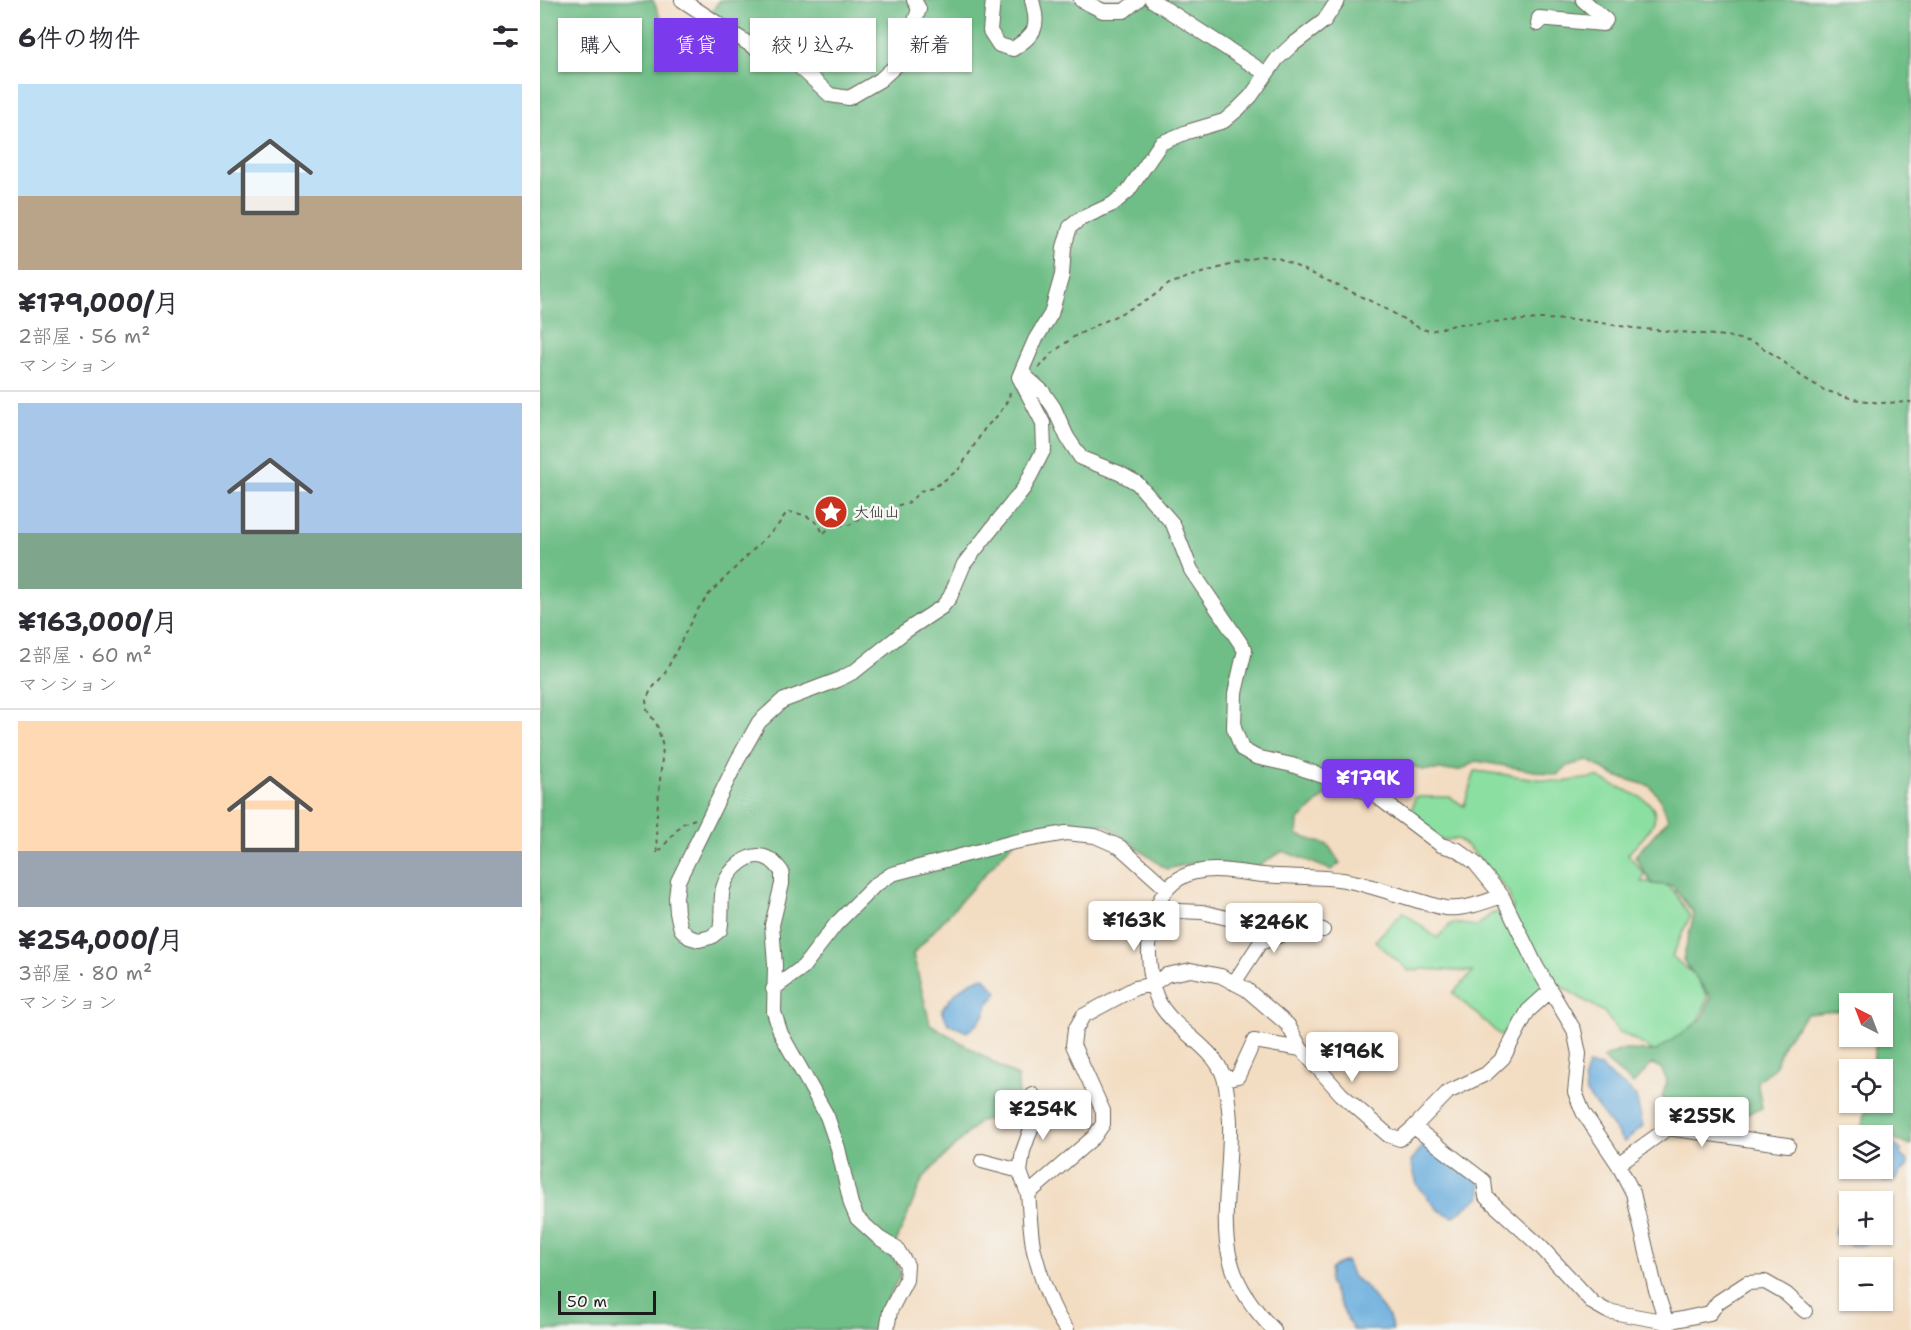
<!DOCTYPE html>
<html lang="ja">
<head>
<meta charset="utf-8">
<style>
	body { margin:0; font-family:"Shantell Sans","Klee One",sans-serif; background:#f7f7f7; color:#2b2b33; height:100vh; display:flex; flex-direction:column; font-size:22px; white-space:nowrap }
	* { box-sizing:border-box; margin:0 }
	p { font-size:20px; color:#7c7c81 }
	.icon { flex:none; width:33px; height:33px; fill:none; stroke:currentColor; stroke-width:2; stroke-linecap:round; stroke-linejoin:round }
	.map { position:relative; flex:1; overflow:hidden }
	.side { display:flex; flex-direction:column; background:#fff; width:540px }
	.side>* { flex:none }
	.top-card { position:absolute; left:18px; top:18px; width:570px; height:54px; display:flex; gap:12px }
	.needle { width:39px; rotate:318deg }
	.controls { position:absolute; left:1299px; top:993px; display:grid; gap:12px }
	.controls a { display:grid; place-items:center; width:54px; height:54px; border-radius:0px; background:#fff; box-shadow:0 2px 4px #0004; font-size:30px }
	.scale { position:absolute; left:18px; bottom:15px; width:98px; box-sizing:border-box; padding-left:6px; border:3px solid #1c1c1c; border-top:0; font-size:16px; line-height:21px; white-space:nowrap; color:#1c1c1c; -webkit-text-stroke:4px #f6f6f2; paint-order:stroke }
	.price { position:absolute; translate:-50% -51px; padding:0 14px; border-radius:6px; background:#fff; color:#222; font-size:20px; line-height:39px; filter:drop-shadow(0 2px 3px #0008) }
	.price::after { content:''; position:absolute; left:50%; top:36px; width:18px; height:14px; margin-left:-9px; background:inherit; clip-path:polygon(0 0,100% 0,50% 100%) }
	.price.selected { background:#7c3aed; color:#fff }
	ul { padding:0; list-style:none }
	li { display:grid; align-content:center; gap:12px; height:318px; padding:0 18px }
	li+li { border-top:2px solid #e1e1e2 }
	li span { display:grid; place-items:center; height:186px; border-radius:0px; color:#555 }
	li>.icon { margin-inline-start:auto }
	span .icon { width:108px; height:108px; fill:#fffc; stroke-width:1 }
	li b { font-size:26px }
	h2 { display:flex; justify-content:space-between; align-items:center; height:72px; padding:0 18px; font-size:26px }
	.tag { padding:0 21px; border-radius:0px; background:#fff; box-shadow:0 2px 4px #0004; font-size:21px; line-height:54px }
	.tag.selected { background:#7c3aed; color:#fff }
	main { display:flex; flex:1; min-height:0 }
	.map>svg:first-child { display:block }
</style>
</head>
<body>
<main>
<section class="side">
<h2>6件の物件<svg class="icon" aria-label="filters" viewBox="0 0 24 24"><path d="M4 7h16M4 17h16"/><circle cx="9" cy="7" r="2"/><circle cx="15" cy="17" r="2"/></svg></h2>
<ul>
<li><span style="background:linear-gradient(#bfe0f5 60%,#b9a48a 0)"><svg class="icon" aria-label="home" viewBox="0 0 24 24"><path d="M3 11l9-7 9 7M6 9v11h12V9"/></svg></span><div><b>¥179,000/月</b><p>2部屋 · 56 m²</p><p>マンション</p></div></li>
<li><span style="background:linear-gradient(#a9c7e8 70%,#7fa58c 0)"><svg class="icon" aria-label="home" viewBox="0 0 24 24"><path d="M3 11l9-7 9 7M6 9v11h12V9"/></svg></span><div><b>¥163,000/月</b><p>2部屋 · 60 m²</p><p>マンション</p></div></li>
<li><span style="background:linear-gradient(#ffd9b3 70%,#9aa5b1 0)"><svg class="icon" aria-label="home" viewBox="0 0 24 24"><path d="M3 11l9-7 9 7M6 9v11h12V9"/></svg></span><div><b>¥254,000/月</b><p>3部屋 · 80 m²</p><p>マンション</p></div></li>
</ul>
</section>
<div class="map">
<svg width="1371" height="1330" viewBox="0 0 1371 1330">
	<rect width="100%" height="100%" fill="#f6f6f2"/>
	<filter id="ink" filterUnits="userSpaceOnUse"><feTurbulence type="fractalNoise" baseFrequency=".0167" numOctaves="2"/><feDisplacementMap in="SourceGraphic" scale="12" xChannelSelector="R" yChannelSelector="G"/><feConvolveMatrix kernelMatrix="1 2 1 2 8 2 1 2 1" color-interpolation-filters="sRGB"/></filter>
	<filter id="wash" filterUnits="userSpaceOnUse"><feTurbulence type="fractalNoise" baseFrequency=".008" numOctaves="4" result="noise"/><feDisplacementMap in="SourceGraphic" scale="24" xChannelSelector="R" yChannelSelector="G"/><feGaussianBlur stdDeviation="1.35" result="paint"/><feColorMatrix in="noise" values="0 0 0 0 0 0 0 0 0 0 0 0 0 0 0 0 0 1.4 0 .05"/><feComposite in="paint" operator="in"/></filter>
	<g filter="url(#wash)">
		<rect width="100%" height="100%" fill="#f3ddc2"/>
		<path fill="#8bdfa1" stroke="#547e5e" stroke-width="1.5" d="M935 771 1022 782 1058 777C1074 790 1132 797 1110 829 1104 838 1095 846 1088 854L1105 875 1101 882H1122L1134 891 1150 916 1132 957 1155 975 1168 997 1159 1020 1128 1052 1117 1053 1077 1030 1064 1012 1019 985 1010 984 998 993 961 1036 913 993 933 972 883 969 869 971 835 941 863 912 897 938 912 923 937 926 951 914 973 909 968 891 930 849 918 839 900 840 871 814 875 797H910L924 806Z"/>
		<path fill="#70be87" stroke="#466d52" stroke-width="1.5" d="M0 0H113L134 52 148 45 180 0H1371V1145L1343 1137 1342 1136 1321 1131 1326 1103 1342 1102V1070L1332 1069 1336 1041 1332 1037 1342 1036V1004H1310L1309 1015 1304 1010 1267 1014 1244 1042 1235 1067 1217 1081 1222 1108 1193 1119 1186 1130 1140 1118 1122 1097 1127 1081 1121 1068 1112 1064 1093 1084 1062 1058 1081 1050 1116 1051 1162 1019 1171 997 1143 960 1154 914 1133 886 1112 884 1095 856 1128 819 1121 800 1110 786 1075 776 1047 760 1028 766 1017 775 936 761 921 770H883L857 760 838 763 821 780 788 793 758 821 757 835 788 845 800 863 791 870 743 851 715 868 654 863 626 869 566 825H489L373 954 390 1024 478 1077 479 1116 440 1121 383 1178 352 1252 361 1274 338 1316 339 1330H0Z"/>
		<path fill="#67acdd" stroke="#42647c" stroke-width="1.5" d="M444 977 458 993 447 1005 445 1014 437 1024 427 1032 408 1024 402 1010C412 994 425 982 444 977Z
			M1048 1065 1062 1067 1069 1075 1090 1090 1096 1097 1103 1126 1084 1142 1046 1093 1044 1078Z
			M886 1142 940 1181 941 1196 913 1217 898 1210 877 1185 871 1161Z
			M1352 1143 1362 1150 1361 1155 1368 1162 1367 1167 1360 1173 1357 1179C1343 1184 1336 1179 1327 1169L1342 1168 1343 1150 1350 1148Z
			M1309 1214 1310 1234 1339 1235C1323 1249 1309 1250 1294 1234L1296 1226Z
			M806 1261 813 1277 824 1285 849 1317 853 1330H813L789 1282 790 1270 796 1265Z"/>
	</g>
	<g filter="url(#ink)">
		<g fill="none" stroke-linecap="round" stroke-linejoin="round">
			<g stroke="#676056" stroke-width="16">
				<path id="street" d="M142 0 215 48 250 58 290 95 309 98 340 80 362 60 379 9 374 0
					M453 0 450 31 459 45 473 49C497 33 499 27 492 0
					M541 0 563 11H584L598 0
					M612 0 725 73
					M998 24 999 18 1063 24 1066 20 1043 0
					M483 370 485 376 503 392 514 408 527 437 541 458 579 473 597 483 633 524 651 570 705 650 695 693 694 728 702 749 716 757 752 765 835 795 901 845 918 850 935 863 962 896 996 966 1034 1030 1039 1054 1035 1092 1043 1112 1078 1164 1093 1193 1115 1287 1129 1330
					M615 910 662 912 687 918
					M694 983 720 943 766 925 783 930
					M233 989 263 967 296 924 335 885 352 874 474 842 526 833 555 836 580 847 627 889
					M685 1079 698 1076 714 1041 761 1049
					M874 1127 944 1181 946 1197 1001 1247 1053 1303 1067 1311 1127 1322 1170 1313 1178 1302 1207 1283 1225 1282 1246 1294 1265 1311
					M442 1161 480 1171
					M1078 1164 1128 1128 1248 1145
					M488 1194 480 1172 483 1151 493 1123V1095
					M347 1330 350 1311 366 1280 367 1265 357 1249 339 1238 317 1218 311 1204 298 1148 287 1116 241 1034 234 1012 235 965 232 925 242 884V872C238 867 235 862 229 859 210 848 188 870 183 888 180 901 183 916 180 930L171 937 159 940 149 937 141 929 137 913 136 898 138 881 197 761 219 722 242 701 298 680 315 671 364 632 402 607 410 597 424 564 484 488 504 449 503 423 479 377 495 340 511 314 522 275 524 247 530 227 540 219 573 204 588 191 621 143 647 132 684 121 697 110 711 96 737 59 751 46 784 21 798 0
					M527 1330C512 1312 500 1274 494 1251 490 1233 490 1212 488 1194L554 1137 563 1124V1111L533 1045 535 1030 543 1016 595 988 613 984 626 975 651 970 681 976 706 989 748 1025 761 1049 801 1094 848 1135 860 1139 874 1127 908 1092 946 1074 963 1058 988 1011 1010 991
					M734 1330C667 1264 689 1215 690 1132 691 1117 688 1101 686 1087 682 1049 637 1034 620 1004 612 991 610 971 609 955 608 922 618 880 656 872 677 867 702 873 723 875 755 878 787 875 818 883 840 889 862 896 883 902 890 904 898 907 905 908 924 910 945 902 962 896"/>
			</g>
			<path stroke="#676056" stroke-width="2" stroke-dasharray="4.5 4.5" stroke-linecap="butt" d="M499 368 512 353 535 336 608 300 629 284 651 276 721 256 738 258 767 271 841 306 881 329 890 331 919 324 1001 319 1043 320 1093 328 1187 336 1215 343 1239 358 1261 376 1284 390 1313 399 1341 403 1371 402
				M155 819 142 824 117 854 116 825 123 747 117 725 107 710 106 700 111 690 125 673 156 612 169 594 238 525 247 512C262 513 278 518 283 534L292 525H309L330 513 370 502 380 491 393 488 409 477 420 468 445 428 459 414 469 398 470 391"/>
			<use href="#street" stroke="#fff" stroke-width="14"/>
		</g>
	</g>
	<defs>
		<g id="sight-disc" transform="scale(1.725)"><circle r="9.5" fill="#c8321e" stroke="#f6f6f2"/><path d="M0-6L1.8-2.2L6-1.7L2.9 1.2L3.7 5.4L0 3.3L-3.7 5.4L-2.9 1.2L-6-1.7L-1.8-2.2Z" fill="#fff"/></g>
	</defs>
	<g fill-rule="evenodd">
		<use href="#sight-disc" x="291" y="512"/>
	</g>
	<g text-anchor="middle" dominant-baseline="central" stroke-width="5" stroke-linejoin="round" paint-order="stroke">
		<g font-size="15" fill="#1c1c1c" stroke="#f6f6f2" text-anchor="start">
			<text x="314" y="512">大仙山</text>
		</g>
	</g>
</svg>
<div class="controls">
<a><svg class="needle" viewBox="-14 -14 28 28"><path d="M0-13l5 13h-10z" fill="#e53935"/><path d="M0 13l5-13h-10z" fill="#7c7c81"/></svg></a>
<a><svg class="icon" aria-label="locate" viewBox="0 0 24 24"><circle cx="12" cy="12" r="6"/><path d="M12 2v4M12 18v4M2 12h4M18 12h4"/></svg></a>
<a><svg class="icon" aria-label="layers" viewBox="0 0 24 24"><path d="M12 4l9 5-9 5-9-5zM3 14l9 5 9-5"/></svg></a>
<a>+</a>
<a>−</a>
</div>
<div class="scale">50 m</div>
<b class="price selected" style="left:828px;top:810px">¥179K</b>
<b class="price" style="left:594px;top:952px">¥163K</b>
<b class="price" style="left:734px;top:954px">¥246K</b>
<b class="price" style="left:812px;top:1083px">¥196K</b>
<b class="price" style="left:503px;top:1141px">¥254K</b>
<b class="price" style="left:1162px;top:1148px">¥255K</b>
<div class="top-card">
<a class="tag">購入</a>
<a class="tag selected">賃貸</a>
<a class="tag">絞り込み</a>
<a class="tag">新着</a>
</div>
</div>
</main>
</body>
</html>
